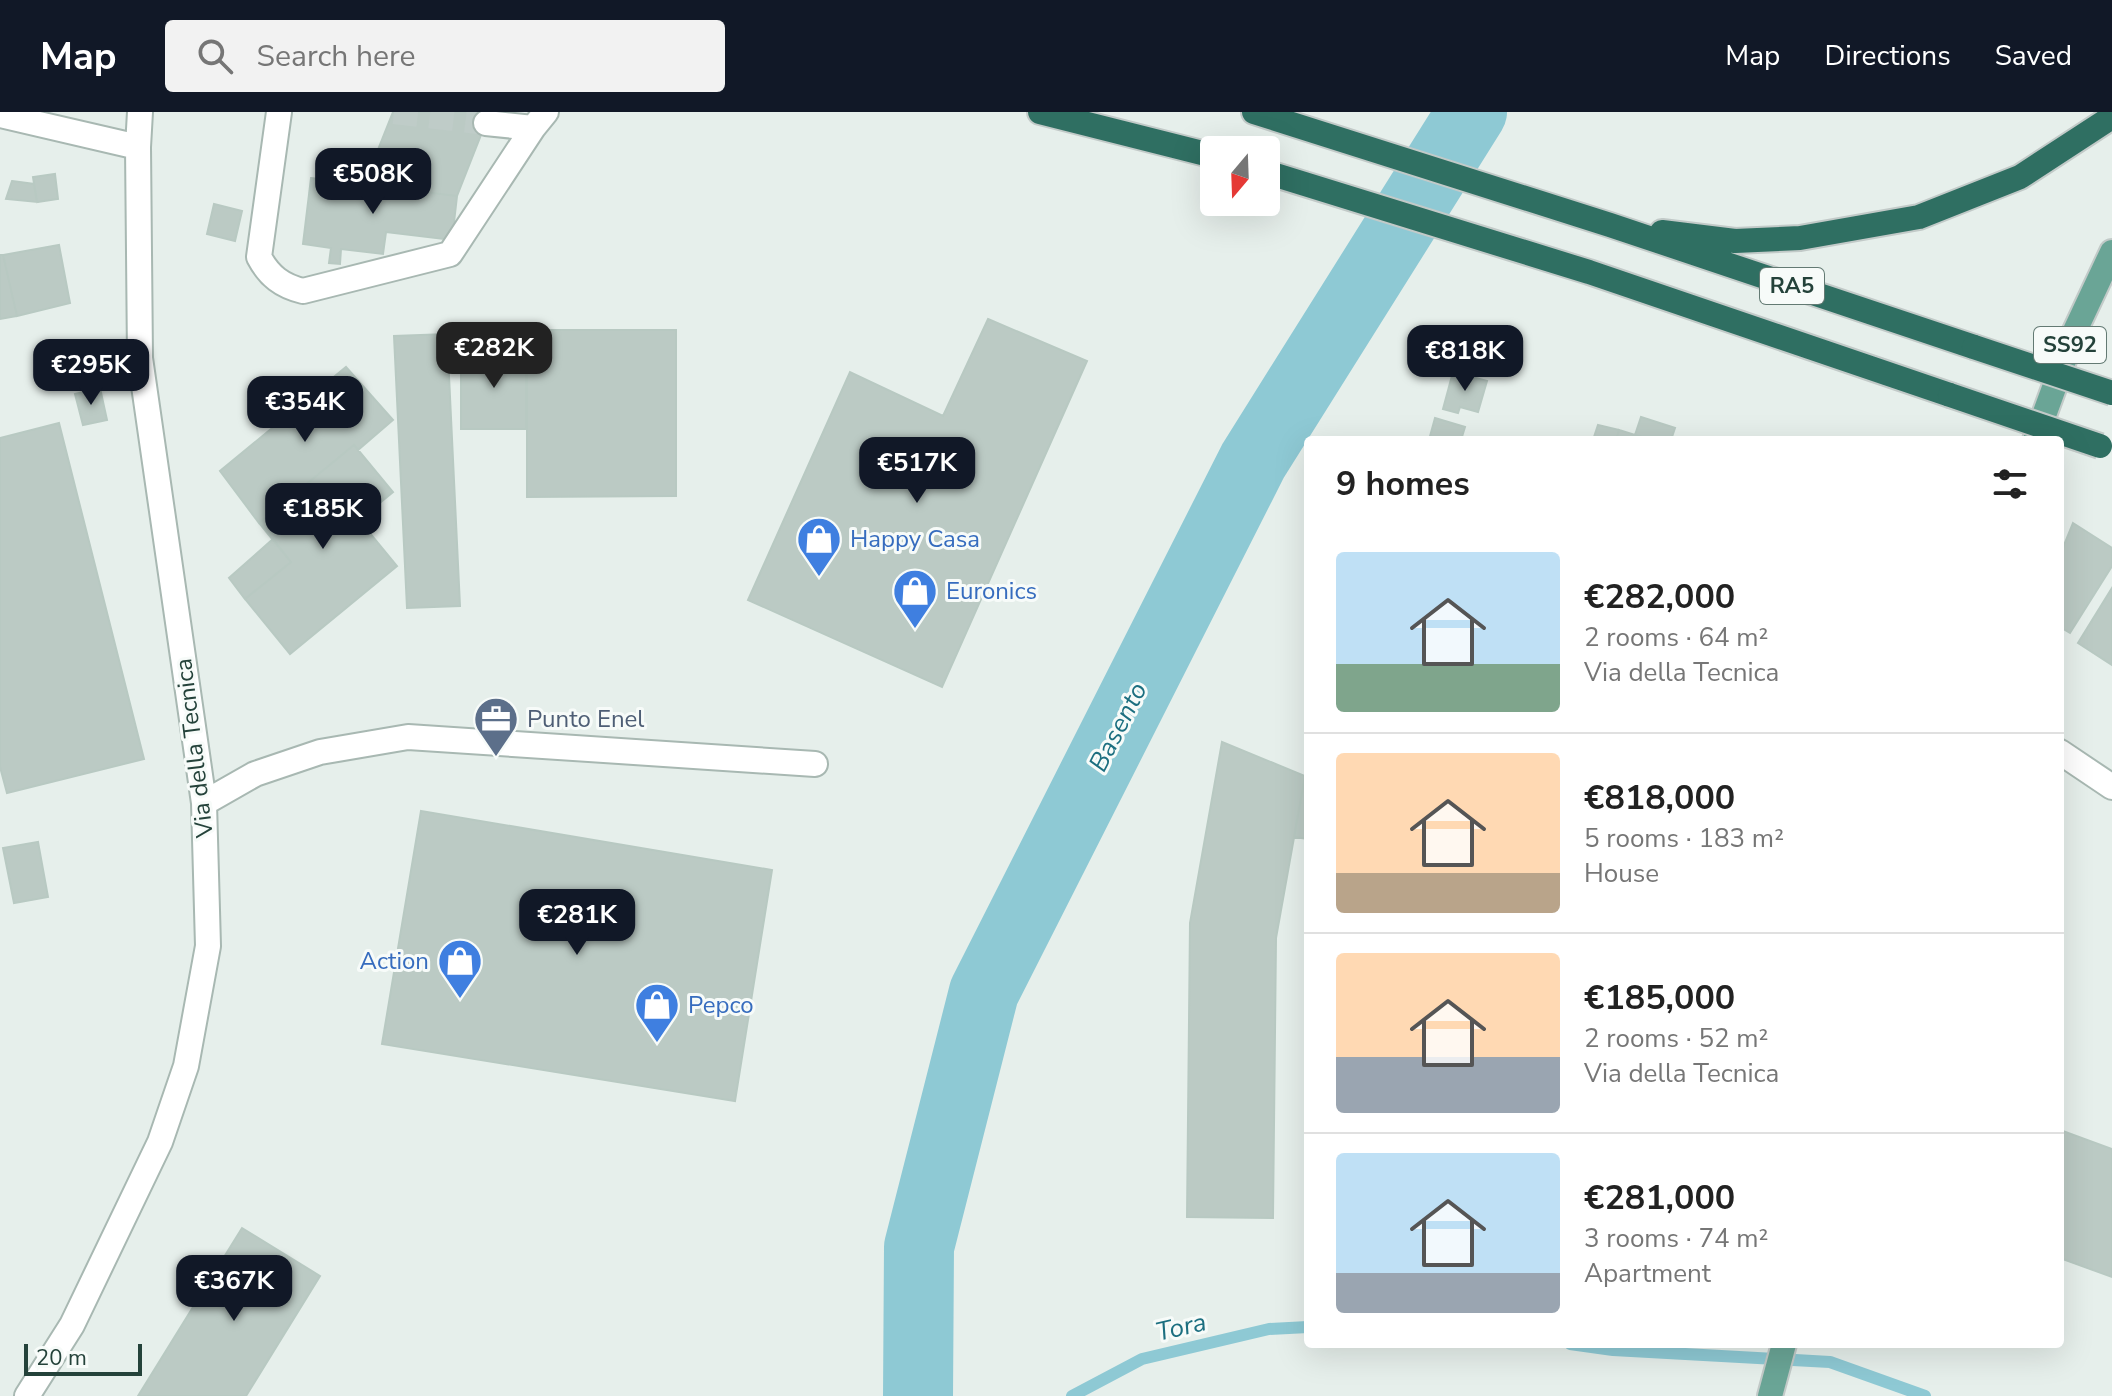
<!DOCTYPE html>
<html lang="en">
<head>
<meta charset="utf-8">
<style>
	body { margin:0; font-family:"Nunito Sans",sans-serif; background:#f2f2f2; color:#222; height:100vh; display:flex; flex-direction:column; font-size:30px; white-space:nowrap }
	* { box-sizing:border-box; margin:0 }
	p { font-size:26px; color:#767676 }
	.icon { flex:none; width:44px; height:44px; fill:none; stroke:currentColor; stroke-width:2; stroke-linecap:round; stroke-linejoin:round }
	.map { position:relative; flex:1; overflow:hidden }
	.side { position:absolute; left:1304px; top:324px; width:760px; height:912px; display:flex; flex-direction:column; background:#fff; border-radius:8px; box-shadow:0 8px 32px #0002 }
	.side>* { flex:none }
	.needle { width:52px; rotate:199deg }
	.buttons { position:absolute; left:1200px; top:24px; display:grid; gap:16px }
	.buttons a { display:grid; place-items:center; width:80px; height:80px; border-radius:8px; background:#fff; box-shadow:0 8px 32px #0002; font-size:40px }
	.scale { position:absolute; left:24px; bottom:20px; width:118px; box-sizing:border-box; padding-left:8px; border:4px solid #24423a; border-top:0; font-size:22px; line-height:28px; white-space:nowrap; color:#24423a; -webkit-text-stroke:6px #f7fbf9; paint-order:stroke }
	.price { position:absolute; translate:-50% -68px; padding:0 18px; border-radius:16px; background:#111827; color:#fff; font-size:26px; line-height:52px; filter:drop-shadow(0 2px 4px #0008) }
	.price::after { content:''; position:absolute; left:50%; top:48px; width:24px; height:18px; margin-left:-12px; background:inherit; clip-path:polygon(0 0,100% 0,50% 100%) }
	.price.on { background:#222; color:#fff }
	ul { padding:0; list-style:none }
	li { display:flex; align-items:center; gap:24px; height:200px; padding:0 32px }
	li+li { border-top:2px solid #e0e0e0 }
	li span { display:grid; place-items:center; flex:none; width:224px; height:160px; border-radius:8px; color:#555 }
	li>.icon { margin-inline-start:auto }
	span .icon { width:96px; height:96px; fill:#fffc; stroke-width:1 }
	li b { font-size:34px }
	h2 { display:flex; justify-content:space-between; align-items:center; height:96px; padding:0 32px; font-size:34px }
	header { display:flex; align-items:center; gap:48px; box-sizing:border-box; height:112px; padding:0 40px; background:#111827; color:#fff }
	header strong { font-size:38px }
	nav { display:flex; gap:44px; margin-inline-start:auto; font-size:28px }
	.search { width:560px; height:72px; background:#f2f2f2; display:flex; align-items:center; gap:20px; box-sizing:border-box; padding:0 28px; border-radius:8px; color:#767676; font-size:30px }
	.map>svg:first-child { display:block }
</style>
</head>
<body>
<header>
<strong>Map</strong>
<div class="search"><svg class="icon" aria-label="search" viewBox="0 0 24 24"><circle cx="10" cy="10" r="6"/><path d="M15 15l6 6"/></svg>Search here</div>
<nav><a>Map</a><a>Directions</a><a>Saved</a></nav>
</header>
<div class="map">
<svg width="2112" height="1284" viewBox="0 0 2112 1284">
	<rect width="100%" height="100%" fill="#e6efeb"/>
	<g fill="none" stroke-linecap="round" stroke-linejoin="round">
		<path stroke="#8ec9d4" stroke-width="12" d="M1570 1232 1613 1238 1830 1250 1925 1284
			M1072 1284 1142 1247 1269 1217 1308 1215"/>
		<path stroke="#8ec9d4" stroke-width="70" d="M918 1284 919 1135 984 880 1253 349 1472 0"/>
	</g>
	<path fill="#bbcac4" stroke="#b8c9c2" stroke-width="2" d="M393 0H490L457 84 364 73Z
		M55 62 58 87 37 90 33 65Z
		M311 66 457 84 452 128 386 120 383 142 341 137 340 152 329 151 331 136 303 132Z
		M12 69 34 72 37 90 6 87Z
		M214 92 242 99 235 129 207 122Z
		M59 133 70 191 17 204 3 143Z
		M0 143H3L17 204 0 207Z
		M988 207 1087 249 942 575 748 488 850 260 943 304Z
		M527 218H676V384L527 385Z
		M447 222 460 494 407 496 394 224Z
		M461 238H526V317H461Z
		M346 255 393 308 358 338 354 333 259 411 220 359Z
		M1453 260 1487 269 1478 300 1460 295 1458 301 1443 297Z
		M100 276 107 308 83 313 75 282Z
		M1641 305 1675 316 1671 328H1653L1635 323Z
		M1435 306 1465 315 1461 328H1429Z
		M59 311 144 647 7 681 0 655V326Z
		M1598 313 1619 318 1616 328H1593Z
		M1619 318 1635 323 1653 328H1616Z
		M354 333 393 380 359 408 397 454 290 542 245 487 291 450 259 411Z
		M2073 411 2112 436V454L2070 521 2060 515V443Z
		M273 427 291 450 245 487 229 466Z
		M2112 476V553L2078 531Z
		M1222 630 1305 664 1276 826 1273 1106 1187 1105 1190 811Z
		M1305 664 1308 666V727L1294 725Z
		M421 699 772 758 735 989 382 932Z
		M38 730 48 785 14 791 3 736Z
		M2060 1018 2112 1037V1165L2060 1146Z
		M242 1116 320 1164 246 1284H138Z"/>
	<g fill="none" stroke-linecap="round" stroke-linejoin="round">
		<path stroke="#bfccc8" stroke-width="24" stroke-dasharray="24 12" stroke-linecap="butt" d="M394 0 486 11"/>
		<g stroke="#a8b8b2" stroke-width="28">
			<path id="minor" d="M279 0 259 145C269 164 282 174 303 179L450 142 533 16
				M0 3 138 35
				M486 11 533 16 546 0
				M2060 640 2112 675
				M204 691 255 662 320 640 408 625 815 652
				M27 1284 72 1213 160 1030 186 954 208 834 204 691 140 246 138 35 140 0"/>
		</g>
		<g stroke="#c2cac8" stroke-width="28">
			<path id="major" d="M2035 328 2074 221 2112 140
				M1770 1284 1784 1232"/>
		</g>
		<g stroke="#c2cac8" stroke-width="28">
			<path id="highway" d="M1040 0 1214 44
				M1254 0 1610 113 1974 235
				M1266 60 1589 160 1950 283
				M1662 120 1735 129 1800 126 1919 105 2020 65 2112 5"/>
		</g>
		<use href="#minor" stroke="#fff" stroke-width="24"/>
		<use href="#major" stroke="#6aa596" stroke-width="24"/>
		<use href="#highway" stroke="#2f6f62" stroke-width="24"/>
		<g stroke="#c2cac8" stroke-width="28" stroke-linecap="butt">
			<path id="highway-bridge" d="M1974 235 2112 281
				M1950 283 2100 334"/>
		</g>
		<use href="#highway-bridge" stroke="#2f6f62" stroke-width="24"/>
	</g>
	<defs>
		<g id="shop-pin" transform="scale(2.3)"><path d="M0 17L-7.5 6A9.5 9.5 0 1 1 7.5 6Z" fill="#3f7fe0" stroke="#f7fbf9"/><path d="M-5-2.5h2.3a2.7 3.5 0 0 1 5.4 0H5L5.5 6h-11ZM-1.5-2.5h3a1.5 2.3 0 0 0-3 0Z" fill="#fff"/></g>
		<g id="office-pin" transform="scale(2.3)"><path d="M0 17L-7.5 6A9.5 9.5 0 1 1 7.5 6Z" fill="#5c6f8a" stroke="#f7fbf9"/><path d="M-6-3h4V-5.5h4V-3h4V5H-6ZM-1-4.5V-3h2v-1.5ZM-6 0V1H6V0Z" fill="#fff"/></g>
	</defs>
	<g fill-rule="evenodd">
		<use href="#shop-pin" x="819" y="427"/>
		<use href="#shop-pin" x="915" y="479"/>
		<use href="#office-pin" x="496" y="607"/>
		<use href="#shop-pin" x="460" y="849"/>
		<use href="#shop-pin" x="657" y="893"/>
	</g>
	<g text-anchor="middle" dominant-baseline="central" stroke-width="6" stroke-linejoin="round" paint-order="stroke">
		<g fill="#f7fbf9" stroke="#637a73" stroke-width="2">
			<rect x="1760" y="156" width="64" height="36" rx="6"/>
			<rect x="2034" y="215" width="72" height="36" rx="6"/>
		</g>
		<g font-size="22" font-weight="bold" fill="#24423a">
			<text x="1792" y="174">RA5</text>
			<text x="2070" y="233">SS92</text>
		</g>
		<g font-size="24" fill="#366cbe" stroke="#f7fbf9" text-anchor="start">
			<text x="850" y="427">Happy Casa</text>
			<text x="946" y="479">Euronics</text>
			<text x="429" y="849" text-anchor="end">Action</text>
			<text x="688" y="893">Pepco</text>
		</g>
		<g font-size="24" fill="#4e5e75" stroke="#f7fbf9" text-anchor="start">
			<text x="527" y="607">Punto Enel</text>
		</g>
		<g font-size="24" fill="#24423a" stroke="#f7fbf9">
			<text transform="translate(194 636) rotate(-97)">Via della Tecnica</text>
		</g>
		<g font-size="26" font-style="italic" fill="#1c6f80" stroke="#f7fbf9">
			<text transform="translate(1118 615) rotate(-63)">Basento</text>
			<text transform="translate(1181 1215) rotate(-13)">Tora</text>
		</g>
	</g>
</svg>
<div class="buttons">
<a><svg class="needle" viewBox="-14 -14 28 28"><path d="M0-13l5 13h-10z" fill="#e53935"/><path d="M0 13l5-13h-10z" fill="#767676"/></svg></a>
</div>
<div class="scale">20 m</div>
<b class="price" style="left:373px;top:104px">€508K</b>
<b class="price on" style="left:494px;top:278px">€282K</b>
<b class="price" style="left:1465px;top:281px">€818K</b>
<b class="price" style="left:91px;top:295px">€295K</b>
<b class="price" style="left:305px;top:332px">€354K</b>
<b class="price" style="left:917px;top:393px">€517K</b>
<b class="price" style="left:323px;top:439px">€185K</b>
<b class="price" style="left:577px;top:845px">€281K</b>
<b class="price" style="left:234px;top:1211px">€367K</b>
<section class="side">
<h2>9 homes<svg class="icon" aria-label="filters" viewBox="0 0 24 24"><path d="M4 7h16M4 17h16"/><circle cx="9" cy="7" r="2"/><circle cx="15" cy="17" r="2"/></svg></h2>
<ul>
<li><span style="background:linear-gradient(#bfe0f5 70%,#7fa58c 0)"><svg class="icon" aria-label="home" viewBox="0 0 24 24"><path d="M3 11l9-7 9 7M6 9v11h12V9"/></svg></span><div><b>€282,000</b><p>2 rooms · 64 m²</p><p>Via della Tecnica</p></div></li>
<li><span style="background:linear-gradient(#ffd9b3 75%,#b9a48a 0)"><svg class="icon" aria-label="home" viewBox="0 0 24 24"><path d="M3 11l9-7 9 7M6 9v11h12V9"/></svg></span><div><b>€818,000</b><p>5 rooms · 183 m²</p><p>House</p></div></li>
<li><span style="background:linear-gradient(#ffd9b3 65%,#9aa5b1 0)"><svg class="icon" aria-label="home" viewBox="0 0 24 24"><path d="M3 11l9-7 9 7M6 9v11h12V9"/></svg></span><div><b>€185,000</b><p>2 rooms · 52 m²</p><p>Via della Tecnica</p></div></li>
<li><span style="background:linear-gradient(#bfe0f5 75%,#9aa5b1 0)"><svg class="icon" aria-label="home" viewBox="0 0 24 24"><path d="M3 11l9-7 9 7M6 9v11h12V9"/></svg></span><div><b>€281,000</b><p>3 rooms · 74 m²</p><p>Apartment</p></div></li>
</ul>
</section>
</div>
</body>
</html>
